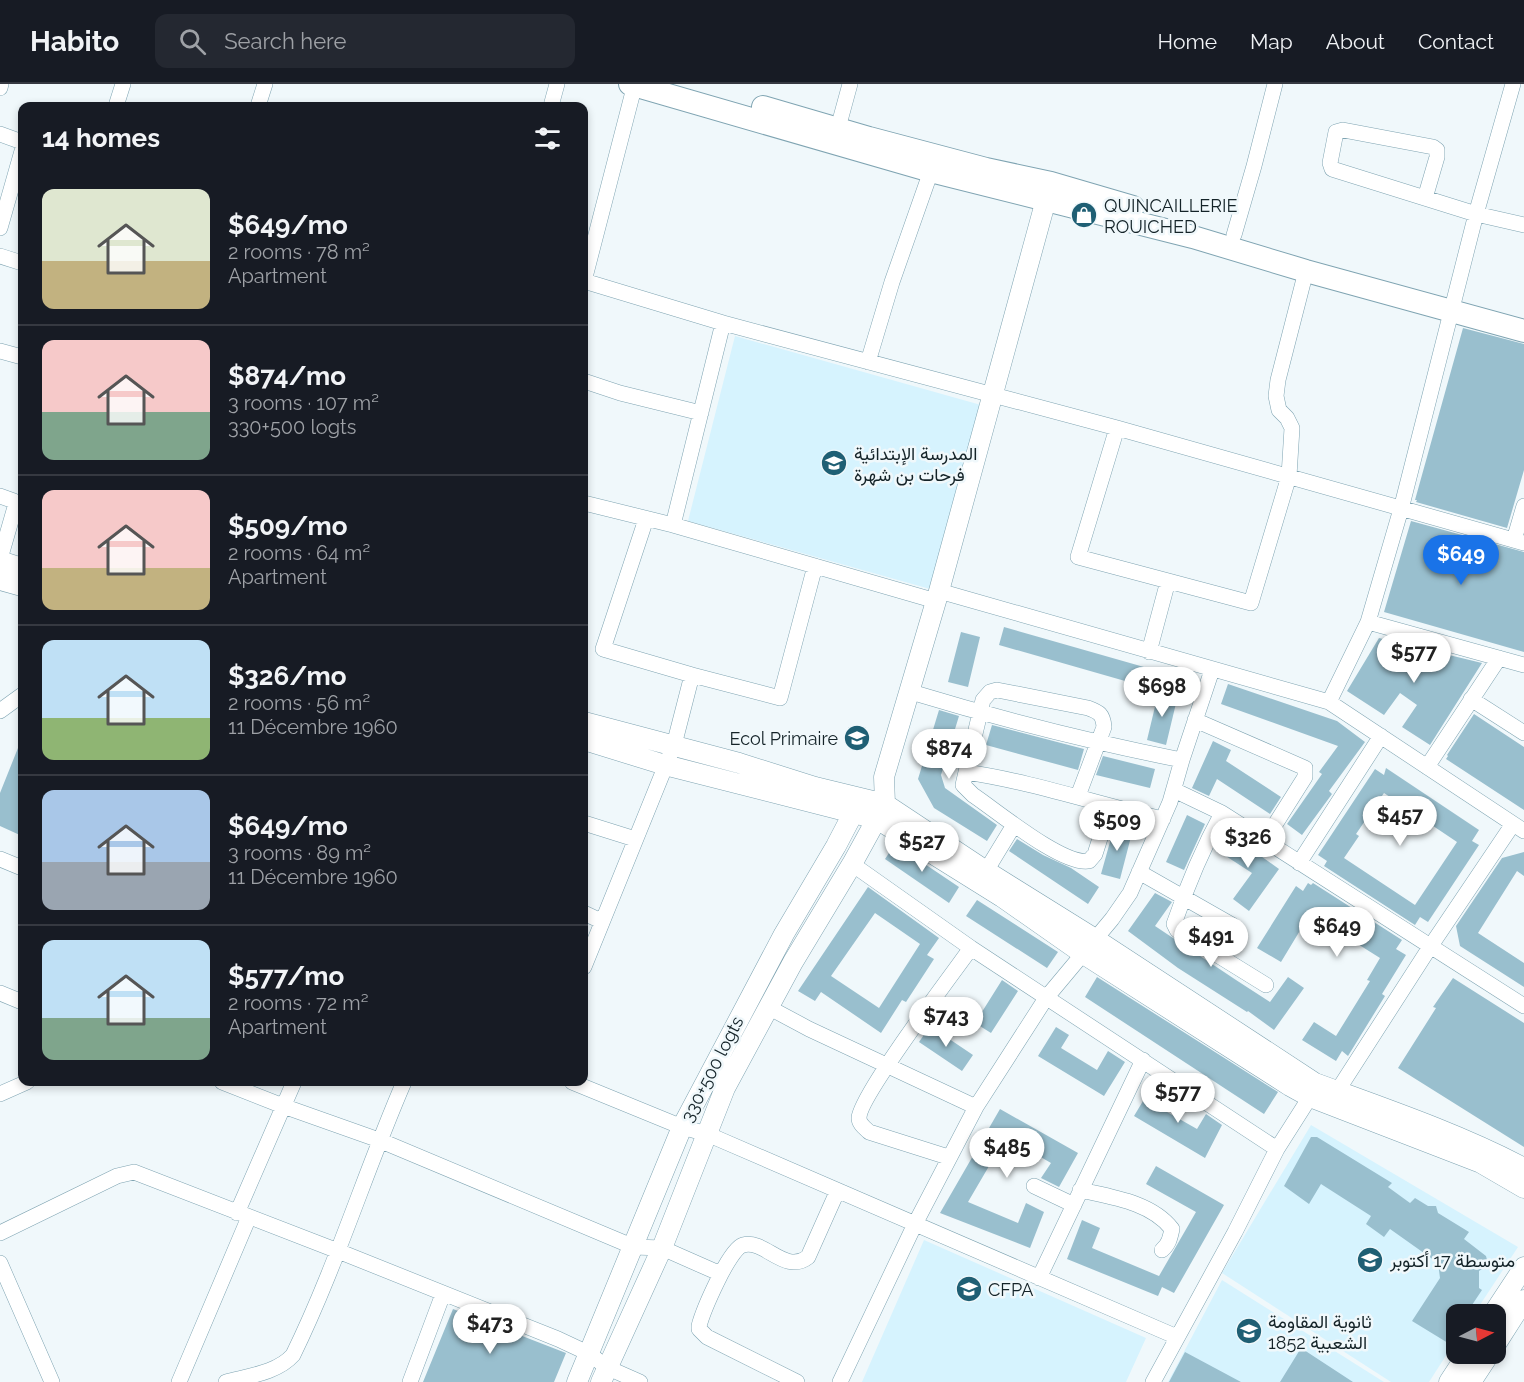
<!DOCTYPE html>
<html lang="en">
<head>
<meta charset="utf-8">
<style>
	body { margin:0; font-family:Raleway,Vazirmatn,sans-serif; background:#242831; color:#f1f3f6; height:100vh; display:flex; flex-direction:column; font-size:22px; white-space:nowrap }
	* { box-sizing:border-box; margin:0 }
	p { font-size:20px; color:#9ea1a6 }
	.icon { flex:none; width:33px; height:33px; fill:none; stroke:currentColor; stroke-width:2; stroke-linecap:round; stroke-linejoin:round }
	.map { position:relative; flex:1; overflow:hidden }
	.sheet { position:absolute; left:18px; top:18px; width:570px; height:984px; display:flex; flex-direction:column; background:#171b24; border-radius:12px; box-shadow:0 3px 9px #0003 }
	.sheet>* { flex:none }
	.needle { width:39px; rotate:84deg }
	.controls { position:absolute; left:1446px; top:1220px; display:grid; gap:12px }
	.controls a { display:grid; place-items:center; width:60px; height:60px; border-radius:12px; background:#171b24; box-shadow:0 3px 9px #0003; font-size:30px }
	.price { position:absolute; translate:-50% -51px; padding:0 14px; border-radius:21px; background:#fff; color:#222; font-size:20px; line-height:39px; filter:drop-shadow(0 2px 3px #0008) }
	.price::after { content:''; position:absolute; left:50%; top:36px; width:18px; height:14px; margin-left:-9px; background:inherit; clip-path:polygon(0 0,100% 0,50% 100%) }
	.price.selected { background:#1a73e8; color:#fff }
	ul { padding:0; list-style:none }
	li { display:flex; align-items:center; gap:18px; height:150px; padding:0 24px }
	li+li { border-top:2px solid #363941 }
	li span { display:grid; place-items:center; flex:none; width:168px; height:120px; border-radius:12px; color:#555 }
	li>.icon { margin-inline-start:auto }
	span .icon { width:72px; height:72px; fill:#fffc; stroke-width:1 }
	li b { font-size:26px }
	h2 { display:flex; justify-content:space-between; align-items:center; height:72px; padding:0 24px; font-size:26px }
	header { display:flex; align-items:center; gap:36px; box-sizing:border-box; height:84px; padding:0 30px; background:#171b24; border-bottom:2px solid #363941 }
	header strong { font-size:28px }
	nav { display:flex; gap:33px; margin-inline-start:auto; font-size:21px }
	.search { width:420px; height:54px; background:#242831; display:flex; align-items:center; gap:15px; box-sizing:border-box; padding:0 21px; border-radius:12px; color:#9ea1a6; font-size:22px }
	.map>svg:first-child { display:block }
</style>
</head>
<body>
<header>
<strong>Habito</strong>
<div class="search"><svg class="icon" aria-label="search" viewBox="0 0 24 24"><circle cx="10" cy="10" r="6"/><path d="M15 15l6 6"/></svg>Search here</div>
<nav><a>Home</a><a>Map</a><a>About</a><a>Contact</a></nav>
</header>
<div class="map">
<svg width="1524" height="1298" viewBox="0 0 1524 1298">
	<rect width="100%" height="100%" fill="#f0f8fb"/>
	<path fill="#d6f3fe" d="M735 252 981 321 930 505 688 437Z
		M1311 1041 1518 1163 1474 1230H1456V1256L1429 1298H1391L1222 1189Z
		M924 1156 1146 1254 1126 1298H862Z
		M1222 1196 1384 1298H1168Z"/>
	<path fill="#99bfce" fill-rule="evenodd" d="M1463 244 1524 260V386L1507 444 1416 418 1417 416H1415Z
		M1411 437 1524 468V568L1384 528Z
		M1004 543 1151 585 1146 603 999 561Z
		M961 548 980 553 968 603 948 598Z
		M1379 554 1482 579 1430 661 1402 643 1417 621 1400 609 1384 631 1347 607Z
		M1228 600 1337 637 1365 658 1329 707 1332 710 1302 751 1287 740 1322 690 1319 688 1338 662 1221 620Z
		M1159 606 1178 611 1166 661 1147 656Z
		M939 626 959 632 941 691 945 704 997 741 987 757 934 724 918 695Z
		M1474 630 1524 663V726L1446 675 1448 672 1447 671Z
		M992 641 1084 665 1078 686 986 661Z
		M22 654V720L19 730 22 731V752L0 742V709Z
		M1213 657 1231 666 1226 677 1281 713 1270 730 1217 695 1209 712 1192 704Z
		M1103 672 1155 685 1150 704 1096 691Z
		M1386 684 1479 746 1472 757 1479 761 1428 838 1420 833 1415 841 1324 782 1327 777 1318 771 1375 685 1384 691ZM1384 709 1457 758 1415 821 1344 774 1359 752 1356 750Z
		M1187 731 1205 740 1184 786 1166 778Z
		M1115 740 1133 745 1120 795 1101 790Z
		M1224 746 1279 785 1249 827 1233 815 1252 789 1215 765Z
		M1017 755 1043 771 1071 784 1099 803 1088 820 1009 767Z
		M895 760 959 803 949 819 885 775Z
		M1524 768V792L1517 787 1478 849 1524 879V903L1460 862 1456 842 1502 774Z
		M1308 799 1311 801 1313 799 1402 856 1396 865 1406 871 1382 910 1385 912 1348 972 1342 967 1336 977 1302 956 1314 938 1336 952 1370 897 1367 896 1380 874 1310 830 1281 878 1257 864 1296 802 1303 807Z
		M868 803 939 854 927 871 934 875 906 918 902 916 881 949 821 908 815 917 798 907ZM875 829 920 860 879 924 831 892Z
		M1155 809 1172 818 1155 842 1236 896 1270 918 1288 893 1304 904 1274 946 1248 927 1247 928 1178 884 1128 847Z
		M977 816 1058 868 1047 884 966 832Z
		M1097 893 1278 1008 1264 1030 1085 913Z
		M1453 894 1524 939V1063L1398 984 1436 924 1433 923Z
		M1002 896 1018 907 991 949 975 939Z
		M930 942 973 971 962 987 919 958Z
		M1056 943 1069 951 1061 964 1097 986 1108 967 1125 978 1104 1012 1038 972Z
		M1152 1002 1168 1011 1160 1024 1197 1045 1206 1030 1222 1041 1205 1074 1134 1032Z
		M1000 1025 1078 1069 1059 1103 1041 1094 1051 1079 1006 1053 968 1118 1018 1139 1026 1119 1044 1128 1030 1164 940 1129Z
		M1311 1053H1317L1392 1099 1388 1103 1410 1119 1415 1114 1428 1122H1436L1438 1129 1469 1148 1464 1155 1486 1172 1487 1176 1485 1183 1479 1187V1204L1482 1206 1466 1230H1456V1245L1448 1259 1412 1237 1440 1194 1438 1179 1390 1145 1384 1153 1366 1140 1371 1132 1321 1100 1309 1120 1284 1102Z
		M1156 1082 1224 1121 1174 1209 1162 1203 1158 1212 1067 1175 1082 1136 1100 1144 1092 1164 1159 1192 1196 1128 1146 1100Z
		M453 1225 566 1269 554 1298H423Z
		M1301 1264 1353 1298H1280Z
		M1185 1268 1241 1298H1169Z"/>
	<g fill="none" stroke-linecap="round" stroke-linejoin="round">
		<g stroke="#7fa4b2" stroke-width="16">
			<path id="minor" d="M0 4 1 0
				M116 22 123 0
				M258 22 265 0
				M551 22 557 0
				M838 44 850 0
				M0 50 22 58
				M1425 114 1437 73V66L1433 63 1343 46 1336 48 1330 79 1332 85 1476 130 1524 141
				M0 144 22 67
				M1234 151 1254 82 1275 0
				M0 172 22 179
				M584 197 723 239 1117 344 1524 459
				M584 197 635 0
				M0 267 22 273
				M868 278 892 198 931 87
				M584 297 620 309 701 329
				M1117 344 1078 473 1251 519 1289 392 1292 344 1287 334 1279 326 1276 312 1278 296 1306 187
				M0 412 14 417 15 423 0 475
				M584 419 673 441 936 517
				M673 441 723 239
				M1514 456 1524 422
				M939 507 1329 618 1524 747
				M1368 538 1524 581
				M1149 568 1168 497
				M692 591 780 614 815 482
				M911 608C1000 635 1090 658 1182 676
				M1471 615 1524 649
				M1329 618 1368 538 1401 425 1476 130 1513 0
				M0 627 22 611
				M1195 636 1305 684V693L1264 758
				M1427 683 1499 574
				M966 688 963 701 973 711C997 727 1063 782 1089 777L1095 770 1110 723
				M1174 706 1222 729C1203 764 1187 802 1174 840L1177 846 1266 901
				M1078 712 1104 643C1103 630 1099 628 1088 624L997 606 990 608 983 616 966 688C1033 698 1097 720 1163 735
				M1222 729 1524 922
				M584 739 635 755
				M0 775 22 784
				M1299 779 1381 652
				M852 780 971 864 1277 1065
				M986 787 1014 741
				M1139 788 1232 841
				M584 829 601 837
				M584 883 674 661 692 591 603 565 646 435
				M0 909 22 918
				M768 923 809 945 976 1023
				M222 998 283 1022 379 1056 634 1163 662 1164 721 1190
				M572 998 682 1043 707 1050 1177 1253
				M1338 1006 1430 863 1513 740
				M0 1010 27 998
				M948 1073 869 1048C865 1044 859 1040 859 1034 859 1013 953 889 971 864
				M1034 1102 1074 1121
				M1080 1106C1111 1113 1151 1118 1172 1145 1170 1154 1169 1160 1162 1166
				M237 1129 294 998
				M0 1149 117 1092 134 1088 338 1167 558 1255 590 1270 606 1283 640 1298
				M0 1179 52 1298
				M1039 1194 1143 976
				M179 1298 249 1133
				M226 1298C248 1292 277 1289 293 1271 336 1183 365 1088 404 998
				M410 1298 443 1210
				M797 1298 707 1253 699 1245V1242C703 1227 729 1165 743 1161 765 1155 785 1191 808 1173L837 1108
				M840 1298 915 1140 976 1023 1046 914 1112 835 1130 809 1170 718 1182 676 1212 586
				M1153 1298 1235 1148 1277 1065 1310 1013 1313 1005"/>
		</g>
		<g stroke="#7fa4b2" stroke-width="21">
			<path id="tertiary" d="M0 477 22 484
				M0 496 22 502
				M584 638 739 679 815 703 885 720 986 787 1095 855 1315 999C1386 1025 1457 1049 1524 1084
				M584 656 665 681 877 735 1002 813 1082 869 1290 1002 1310 1013 1481 1079 1524 1104
				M1493 1230 1524 1183
				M1496 1260 1524 1216
				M577 1298 682 1043 784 850 836 762 859 718
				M601 1298 662 1164 725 1004 793 878 852 780 885 720 884 693 939 507 1050 101
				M1449 1298 1468 1269
				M1471 1298 1490 1269"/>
		</g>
		<g stroke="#7fa4b2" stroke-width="24">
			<path id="secondary" d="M630 0 931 87 1193 153 1306 187 1524 247
				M763 23 869 54 986 85 1051 99 1133 123"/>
		</g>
		<use href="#minor" stroke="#fff" stroke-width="15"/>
		<use href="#tertiary" stroke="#fff" stroke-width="20"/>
		<use href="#secondary" stroke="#fff" stroke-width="22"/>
	</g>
	<defs>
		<g id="shop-disc" transform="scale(1.35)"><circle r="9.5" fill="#1f5f74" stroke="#f0f8fb"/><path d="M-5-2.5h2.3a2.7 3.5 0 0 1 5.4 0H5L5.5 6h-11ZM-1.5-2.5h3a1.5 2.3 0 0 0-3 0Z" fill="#fff"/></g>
		<g id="school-disc" transform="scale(1.35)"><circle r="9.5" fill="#1f5f74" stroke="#f0f8fb"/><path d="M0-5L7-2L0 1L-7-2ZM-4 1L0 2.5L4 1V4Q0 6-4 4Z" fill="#fff"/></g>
		<g id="university-disc" transform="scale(1.35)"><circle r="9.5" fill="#1f5f74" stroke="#f0f8fb"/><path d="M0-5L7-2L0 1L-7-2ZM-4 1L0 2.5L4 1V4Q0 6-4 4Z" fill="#fff"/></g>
	</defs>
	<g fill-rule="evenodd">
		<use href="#shop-disc" x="1084" y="131"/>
		<use href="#school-disc" x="834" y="379"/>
		<use href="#school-disc" x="857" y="654"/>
		<use href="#school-disc" x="1370" y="1176"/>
		<use href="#university-disc" x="969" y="1205"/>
		<use href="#school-disc" x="1249" y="1247"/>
	</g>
	<g text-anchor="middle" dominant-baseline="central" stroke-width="5" stroke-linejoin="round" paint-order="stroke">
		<g font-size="18" fill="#142328" stroke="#f0f8fb" text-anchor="start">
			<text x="1104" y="121">QUINCAILLERIE<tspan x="1104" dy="21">ROUICHED</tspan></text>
			<text x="854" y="369">المدرسة الإبتدائية<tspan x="854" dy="21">فرحات بن شهرة</tspan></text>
			<text x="838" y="654" text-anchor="end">Ecol Primaire</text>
			<text x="1390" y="1176">متوسطة 17 أكتوبر</text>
			<text x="988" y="1205">CFPA</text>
			<text x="1268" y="1237">ثانوية المقاومة<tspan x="1268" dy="21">الشعبية 1852</tspan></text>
		</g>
		<g font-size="18" fill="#142328" stroke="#f0f8fb">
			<text transform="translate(712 985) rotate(-63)">330+500 logts</text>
		</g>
	</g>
</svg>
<div class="controls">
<a><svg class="needle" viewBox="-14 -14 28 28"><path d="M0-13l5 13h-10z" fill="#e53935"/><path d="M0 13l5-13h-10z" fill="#9ea1a6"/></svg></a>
</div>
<b class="price selected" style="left:1461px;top:502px">$649</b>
<b class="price" style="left:1414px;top:600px">$577</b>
<b class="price" style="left:1162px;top:634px">$698</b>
<b class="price" style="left:949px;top:696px">$874</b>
<b class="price" style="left:1400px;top:763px">$457</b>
<b class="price" style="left:1117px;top:768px">$509</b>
<b class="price" style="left:1248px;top:785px">$326</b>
<b class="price" style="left:922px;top:789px">$527</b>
<b class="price" style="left:1337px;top:874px">$649</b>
<b class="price" style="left:1211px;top:884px">$491</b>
<b class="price" style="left:946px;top:964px">$743</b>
<b class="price" style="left:1178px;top:1040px">$577</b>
<b class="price" style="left:1007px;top:1095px">$485</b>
<b class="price" style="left:490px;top:1271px">$473</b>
<section class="sheet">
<h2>14 homes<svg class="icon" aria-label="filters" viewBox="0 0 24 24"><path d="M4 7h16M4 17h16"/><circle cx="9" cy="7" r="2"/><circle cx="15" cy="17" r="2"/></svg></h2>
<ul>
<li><span style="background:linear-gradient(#dfe7d0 60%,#c2b280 0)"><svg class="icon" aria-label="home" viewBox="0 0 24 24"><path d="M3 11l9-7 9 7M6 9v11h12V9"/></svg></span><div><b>$649/mo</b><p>2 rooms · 78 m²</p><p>Apartment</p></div></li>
<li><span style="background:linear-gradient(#f6c9c9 60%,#7fa58c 0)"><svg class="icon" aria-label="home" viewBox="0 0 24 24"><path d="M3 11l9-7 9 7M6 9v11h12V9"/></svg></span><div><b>$874/mo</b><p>3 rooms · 107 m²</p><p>330+500 logts</p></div></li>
<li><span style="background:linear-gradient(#f6c9c9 65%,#c2b280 0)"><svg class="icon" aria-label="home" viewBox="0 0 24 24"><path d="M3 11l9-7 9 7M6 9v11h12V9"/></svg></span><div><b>$509/mo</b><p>2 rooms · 64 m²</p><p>Apartment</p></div></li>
<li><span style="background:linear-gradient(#bfe0f5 65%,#8fb573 0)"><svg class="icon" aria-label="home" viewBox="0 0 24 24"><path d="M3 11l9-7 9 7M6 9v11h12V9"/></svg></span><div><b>$326/mo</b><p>2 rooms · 56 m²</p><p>11 Décembre 1960</p></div></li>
<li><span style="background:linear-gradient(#a9c7e8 60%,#9aa5b1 0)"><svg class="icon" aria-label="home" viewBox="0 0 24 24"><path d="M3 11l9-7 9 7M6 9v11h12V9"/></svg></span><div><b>$649/mo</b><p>3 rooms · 89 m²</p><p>11 Décembre 1960</p></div></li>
<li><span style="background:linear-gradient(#bfe0f5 65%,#7fa58c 0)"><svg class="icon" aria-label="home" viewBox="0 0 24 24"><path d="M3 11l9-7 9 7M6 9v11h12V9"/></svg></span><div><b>$577/mo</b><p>2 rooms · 72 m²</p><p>Apartment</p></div></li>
</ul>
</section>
</div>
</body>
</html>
